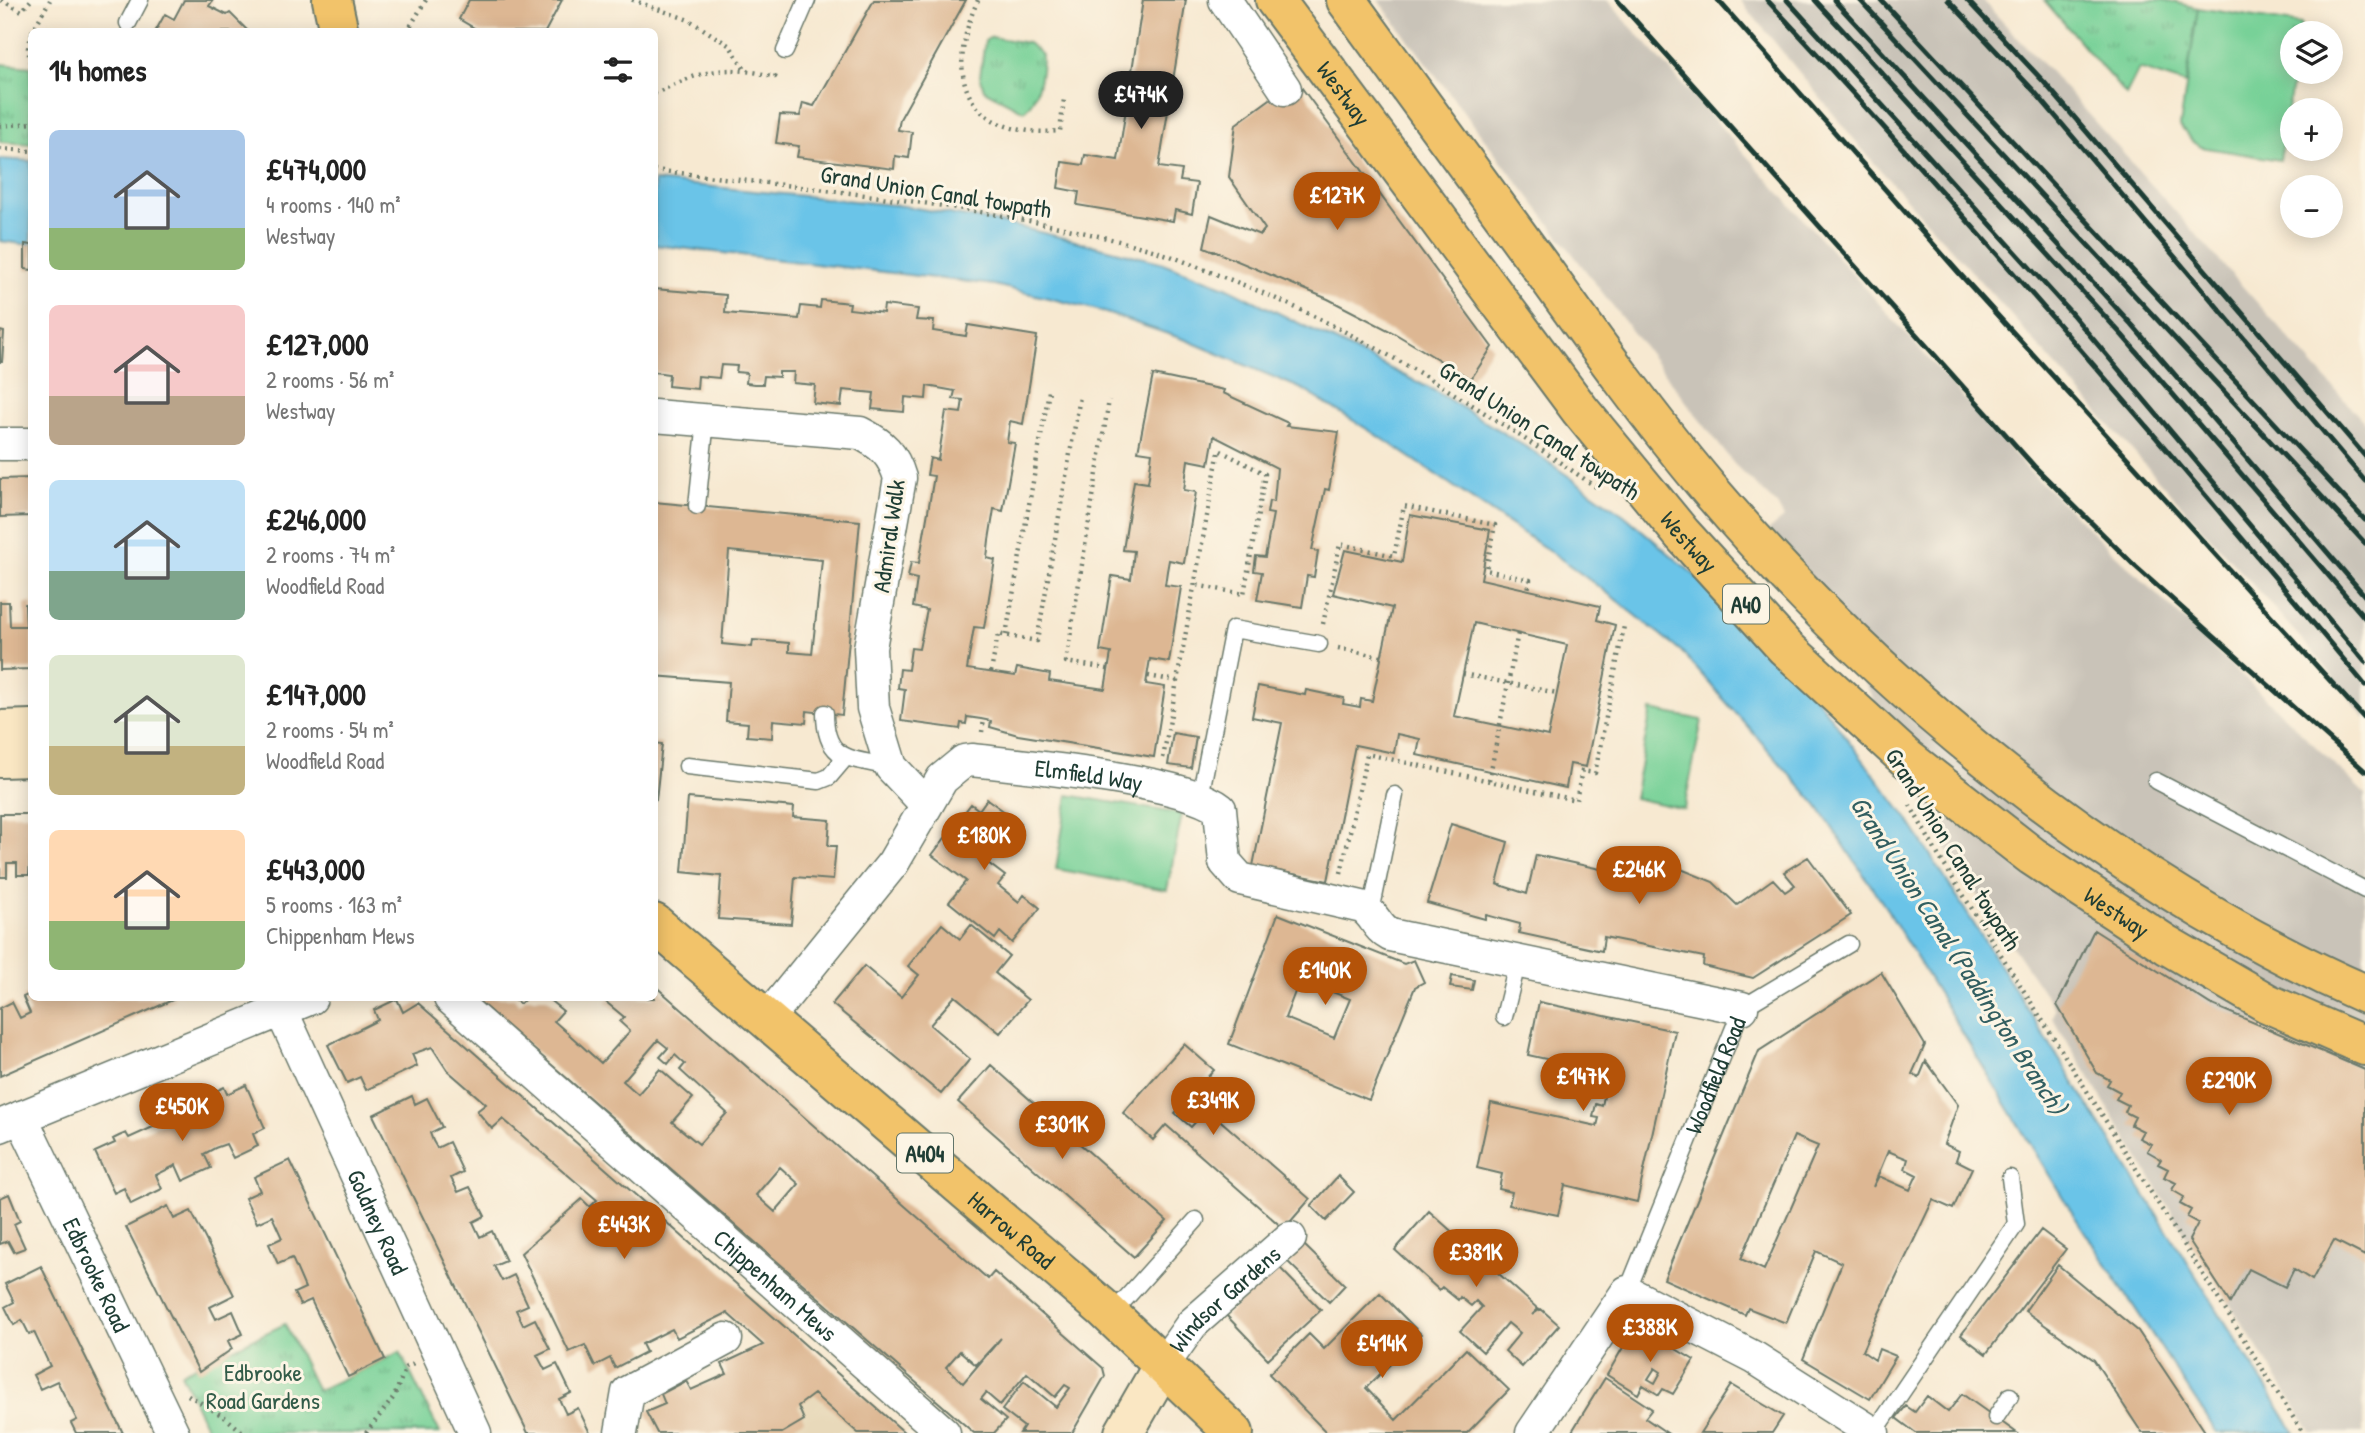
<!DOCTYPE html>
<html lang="en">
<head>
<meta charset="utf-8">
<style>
	body { margin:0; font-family:"Patrick Hand",sans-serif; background:#f6f6f6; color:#222; height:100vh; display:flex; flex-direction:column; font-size:26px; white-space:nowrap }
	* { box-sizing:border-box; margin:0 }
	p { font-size:23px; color:#767676 }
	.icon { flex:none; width:38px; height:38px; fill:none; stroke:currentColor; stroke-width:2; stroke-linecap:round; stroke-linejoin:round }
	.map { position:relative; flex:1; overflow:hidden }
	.panel { position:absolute; left:28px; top:28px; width:630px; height:973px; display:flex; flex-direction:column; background:#fff; border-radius:10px; box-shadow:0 4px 18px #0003 }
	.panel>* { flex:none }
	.buttons { position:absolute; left:2280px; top:21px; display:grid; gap:14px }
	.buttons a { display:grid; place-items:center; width:63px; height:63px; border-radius:50%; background:#fff; box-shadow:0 4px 18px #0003; font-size:35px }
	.price { position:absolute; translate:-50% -60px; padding:0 16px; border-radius:24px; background:#b45309; color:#fff; font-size:23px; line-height:46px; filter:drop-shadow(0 2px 4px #0008) }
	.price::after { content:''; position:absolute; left:50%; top:42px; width:21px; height:16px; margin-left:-10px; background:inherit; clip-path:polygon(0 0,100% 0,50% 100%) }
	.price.selected { background:#222; color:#fff }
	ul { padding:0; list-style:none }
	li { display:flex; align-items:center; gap:21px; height:175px; padding:0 21px }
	li span { display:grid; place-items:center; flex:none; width:196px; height:140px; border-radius:10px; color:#555 }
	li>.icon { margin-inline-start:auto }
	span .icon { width:84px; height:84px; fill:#fffc; stroke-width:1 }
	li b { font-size:30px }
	h2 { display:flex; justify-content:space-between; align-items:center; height:84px; padding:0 21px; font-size:30px }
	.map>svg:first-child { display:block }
</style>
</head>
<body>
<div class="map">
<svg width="2365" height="1433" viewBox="0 0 2365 1433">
	<defs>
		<pattern id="grass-tufts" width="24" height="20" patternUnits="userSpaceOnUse" patternTransform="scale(1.75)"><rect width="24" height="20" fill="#78d198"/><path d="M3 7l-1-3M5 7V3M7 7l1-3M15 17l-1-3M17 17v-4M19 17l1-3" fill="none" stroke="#62ab7d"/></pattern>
	</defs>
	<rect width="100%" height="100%" fill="#fcf5e5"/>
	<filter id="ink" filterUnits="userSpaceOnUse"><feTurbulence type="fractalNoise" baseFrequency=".0143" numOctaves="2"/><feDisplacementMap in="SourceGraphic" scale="14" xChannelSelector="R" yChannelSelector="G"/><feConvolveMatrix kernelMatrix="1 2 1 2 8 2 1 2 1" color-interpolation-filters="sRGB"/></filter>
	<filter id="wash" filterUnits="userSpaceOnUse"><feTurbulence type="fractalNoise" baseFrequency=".00686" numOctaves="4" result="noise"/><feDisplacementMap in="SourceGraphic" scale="28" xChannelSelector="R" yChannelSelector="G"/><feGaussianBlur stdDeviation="1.57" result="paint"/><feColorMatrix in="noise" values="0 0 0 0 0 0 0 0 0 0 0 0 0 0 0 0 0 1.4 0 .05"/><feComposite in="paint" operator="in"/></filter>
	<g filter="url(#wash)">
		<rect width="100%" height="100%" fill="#f7e9d1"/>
		<path fill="#e8d9ba" d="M814 1394 858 1433H656L688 1418Z"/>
		<path fill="#c9c3b8" d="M1378 0H1607L2028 470 2365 794 2363 1433H2312L2189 1240 2052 1017 2055 1009 1947 851 1827 605 1767 532 1784 518 1777 505 1734 464Z
			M1740 0H1982L2052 74 2365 423V719L2322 662 1867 155Z"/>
		<path fill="url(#grass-tufts)" stroke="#4c8766" stroke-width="2" d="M2044 0H2164L2198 8 2186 84 2139 69 2126 95Z
			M991 37 1028 43 1042 55C1042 72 1038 100 1024 111L984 90 980 76 985 41Z
			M0 64 31 67V144L0 142Z
			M285 1324 317 1391 400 1352 440 1433H209L181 1373Z"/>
		<path fill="#78d198" stroke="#4c8766" stroke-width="2" d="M2198 8 2301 24 2300 33H2292L2294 72 2280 160 2201 147 2191 140 2180 126Z
			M1651 710 1702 720 1684 809 1634 798Z
			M1068 795 1182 814 1167 890 1056 869Z"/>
		<path fill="#6bc4e8" stroke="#45808e" stroke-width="2" d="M0 159 31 161V245L0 241Z
			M654 181 904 206 1007 224 1160 262 1226 287 1435 391 1534 452 1624 515 1698 578 1817 699 1907 818 2295 1433H2217L2073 1214 1888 911 1817 805 1681 651 1614 598 1557 556 1383 439 1302 389 1186 340 1094 309 994 285 655 245Z"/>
		<g id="blocks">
			<path fill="#ddb793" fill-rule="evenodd" d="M184 0H213L209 6 227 15 230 13 249 32H155L165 14 174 19Z
				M469 0H562L545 32H481L459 19Z
				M874 0H966L900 119 898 130 912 132 909 158 895 156 894 169 797 157 799 146 776 143 780 115 800 116 803 103 814 106Z
				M1143 0H1186L1159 167 1182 170 1180 181 1197 183 1192 214 1175 210 1173 221 1077 205 1079 192 1058 188 1062 162 1083 165 1085 155 1118 160Z
				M1296 80 1492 347 1471 379 1394 333 1328 299 1204 247 1211 215 1260 235 1265 229 1229 177 1236 124Z
				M25 244 32 245V270L25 269Z
				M654 289 726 295 725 313 799 319 801 306 820 308 821 300 850 303 849 309 883 313 884 305 918 309 916 320 934 321 933 331 966 336 968 325 1037 336 1023 424 1010 421 1007 442 1015 443 1003 511 994 509 989 540 987 558 995 560 984 628 974 627 967 669 1015 676 1017 668 1050 674 1049 681 1105 689 1111 653 1100 651 1112 576 1131 579 1134 551 1123 550 1134 481 1148 483 1150 469 1152 453 1138 451 1153 375 1224 390 1223 393 1288 423 1286 426 1339 432 1329 490 1325 489 1312 550 1318 551 1314 577 1307 576 1302 607 1257 600 1262 572 1254 571 1256 556 1265 557 1273 514 1267 513 1269 501 1274 502 1277 468 1214 436 1209 464 1188 460 1184 490 1196 492 1184 563 1169 560 1167 571 1165 585 1181 587 1169 662 1150 659 1148 671 1146 684 1165 687 1154 757 1018 735 990 727 991 721 981 719 967 717 966 724 961 723 960 729 901 721 905 689 898 688 900 669 908 670 911 648 919 649 927 610 913 607 917 579 908 577 911 562 919 563 925 529 934 476 927 475 930 458 938 460 946 411 961 413 963 400 953 399 955 391 927 386 926 399 905 397 904 412 872 409 874 393 843 390 841 406 813 403 815 385 793 383 794 372H779V377L764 376 763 384H754L746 383 747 373 736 372 737 366 721 365 719 378 698 376 697 389 668 386 669 374 654 372Z
				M0 331 4 332 2 362H0Z
				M32 478V516L0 517V479Z
				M654 502 860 521 842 715 807 711 806 723 773 720 772 738 747 736 748 723 726 721 729 682 654 676ZM729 551 822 560 812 654 789 652V643L753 640 752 647 722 644Z
				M1410 515 1490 530 1481 579 1600 606 1597 620 1615 625 1586 767 1570 764 1566 788 1417 755 1420 739 1397 734 1394 753 1355 745 1328 881 1253 866 1282 723 1252 717 1258 686 1305 695 1306 690 1344 698 1343 704 1360 707 1361 699 1372 701 1392 608 1333 594 1345 550 1402 562ZM1474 623 1567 645 1548 736 1454 716Z
				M0 602H9L10 626H26L25 604 32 603V669L0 670Z
				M1173 733 1196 737 1191 768 1168 765Z
				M654 743 662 744 656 800H654Z
				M688 798 794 807 793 817 830 820 828 846H836L833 880 795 877 791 924 718 919 721 876 682 872Z
				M987 799 1020 823 1003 846 997 842 984 860 1005 876 998 885 1019 902 1024 895 1040 908 1012 943 1000 932 995 939 949 902 966 881 932 855 971 804 979 810Z
				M0 814H32L29 875H17V863H7V877H0Z
				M1451 824 1508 842 1497 884 1527 894 1536 855 1614 872 1613 877 1638 867 1668 866 1681 869 1713 882 1737 905 1773 879 1785 892 1795 885 1784 872 1808 857 1851 915 1753 978 1703 966 1704 957 1604 937 1602 951 1519 933 1520 924 1486 915 1485 919 1427 903Z
				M1278 914 1404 964 1414 960 1424 982 1415 987 1369 1100 1229 1044ZM1300 979 1350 999 1334 1038 1285 1018Z
				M942 924 960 939 971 925 1009 956 995 973 1028 1000 1000 1033 955 996 930 1025 970 1059 941 1094 832 1004 864 966 901 997 919 975 908 966Z
				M2094 930 2210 1004 2365 1070V1256L2334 1240 2312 1280 2294 1269 2285 1287 2249 1269 2230 1303 2189 1240 2198 1223 2187 1217 2191 1210 2180 1204 2184 1197 2172 1190 2176 1183 2164 1177 2168 1169 2158 1164 2161 1159 2147 1151 2151 1144 2139 1138 2143 1131 2131 1125 2135 1117 2125 1112 2128 1105 2116 1099 2120 1092 2107 1085 2110 1080 2097 1073 2057 1005Z
				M1881 972 1925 1045 1912 1074 1919 1078 1926 1061 1958 1105 1944 1144 1959 1151 1956 1160 1972 1168 1953 1209 1933 1200 1874 1324 1862 1351 1875 1360 1879 1349 1896 1356 1870 1399 1803 1359 1842 1263 1816 1251 1786 1323 1748 1308 1745 1315 1664 1279 1759 1051ZM1794 1136 1818 1146 1764 1270 1741 1259ZM1888 1151 1908 1159 1905 1169 1917 1175 1910 1190 1879 1176 1873 1187Z
				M1452 976 1474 980 1472 990 1450 987Z
				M654 985 988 1279 994 1272 1103 1368 1105 1376 1072 1433H1020L1024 1427 1002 1410 1024 1381 1056 1407 1070 1388 1065 1385 1055 1397 1027 1373 1000 1405 986 1393 981 1399 1006 1420 994 1433H974L475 998H516L514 999 520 1004 526 998H547L563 1011 554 1021 601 1063 630 1031 620 1022 624 1017 606 1002 610 998H654ZM658 1040 668 1048 660 1057 668 1064 675 1055 685 1064 680 1070 727 1113 699 1144 672 1122 693 1098 660 1069 638 1094 623 1081ZM780 1167 799 1184 775 1212 756 1195ZM1001 1338 963 1383 946 1367 960 1351 976 1365Z
				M32 993V998H177L0 1076V1008L12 1002 20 1018 30 1013 23 997Z
				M397 999 403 1012 418 1003 905 1433H858L814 1394 798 1406 804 1420 782 1433H657L646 1412 665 1404 661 1394 686 1381 691 1390 727 1374 722 1364 763 1345 727 1313 677 1338 672 1329 642 1344 646 1352 615 1368 610 1358 595 1366 585 1345 569 1352 521 1253 582 1199 590 1207 597 1200 503 1119 492 1129 477 1111 486 1104 447 1070 432 1047 412 1054 417 1066 366 1090 360 1077 347 1083 328 1045 378 1020 374 1010Z
				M1539 1002 1675 1031 1637 1202 1565 1185 1558 1215 1509 1205 1512 1192 1499 1189 1502 1174 1477 1168 1491 1103 1597 1126 1599 1118 1593 1117 1596 1104 1602 1106 1609 1073 1528 1055Z
				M1184 1044 1214 1070 1175 1113 1191 1127 1207 1109 1310 1199 1284 1229 1166 1125 1153 1140 1123 1113Z
				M991 1065 1167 1221 1134 1257 958 1102Z
				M246 1085 265 1128 253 1134 258 1146 233 1158 226 1144 215 1148 204 1154 211 1168 183 1181 176 1165 156 1175 162 1189 131 1204 124 1188 114 1193 95 1152 115 1143 113 1139 119 1136 126 1133 129 1138 164 1122 161 1117 170 1112 177 1109 180 1114 211 1101 208 1095 224 1087 227 1094Z
				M412 1096 415 1104 427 1098 442 1127 430 1133 433 1141 437 1148 449 1142 463 1172 451 1178 458 1192 470 1187 485 1216 473 1222 480 1237 492 1231 506 1261 494 1266 502 1281 514 1275 528 1305 516 1310 523 1325 535 1319 550 1349 537 1355 545 1370 557 1364 571 1393 559 1399 566 1414 578 1408 590 1433H528L373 1115Z
				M290 1160 385 1359 348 1377 311 1300 300 1305 294 1293 305 1288 292 1258 278 1264 269 1244 282 1238 272 1216 257 1223 245 1198 260 1191 254 1177Z
				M1338 1176 1354 1192 1326 1221 1311 1206Z
				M9 1194 20 1221 14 1224 25 1248 14 1252 8 1241 0 1244V1198Z
				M168 1206 174 1219 191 1211 234 1295 210 1307 216 1319 233 1311 243 1334 228 1341 232 1349 199 1372 126 1227Z
				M1429 1211 1538 1309 1532 1315 1541 1309 1559 1325 1522 1367 1505 1351 1520 1333 1508 1323 1483 1352 1460 1331 1482 1307 1476 1301 1471 1306 1460 1297 1458 1300 1442 1287 1439 1290 1395 1250Z
				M2041 1230 2066 1249 1986 1354 1961 1335Z
				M1301 1242 1345 1285 1329 1302 1285 1259Z
				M2058 1265 2138 1331 2206 1433H2142L2094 1360 2025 1311Z
				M41 1266 54 1293 123 1433H76L71 1423 77 1420 57 1381 40 1389 33 1375 50 1366 34 1332 29 1334 22 1320 14 1325 5 1307 14 1302 5 1284Z
				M1278 1266 1321 1310 1268 1359 1226 1315Z
				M1380 1293 1421 1334 1366 1388 1396 1420 1466 1349 1509 1390 1467 1433H1327L1269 1374 1309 1334 1324 1349Z
				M1636 1325 1694 1360 1673 1394 1663 1389 1659 1395 1643 1385 1638 1394 1607 1375ZM1655 1368 1661 1372 1655 1383 1648 1379Z
				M1605 1378 1652 1409 1645 1418 1667 1433H1571Z
				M1731 1385 1783 1416 1772 1433H1700Z
				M1962 1394 2017 1433H1916L1896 1418 1906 1406 1915 1412 1927 1396 1948 1412Z"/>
		</g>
	</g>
	<g filter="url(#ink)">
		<use href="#blocks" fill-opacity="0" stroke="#6b796b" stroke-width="2"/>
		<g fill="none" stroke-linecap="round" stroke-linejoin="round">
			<g stroke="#6b796b" stroke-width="19">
				<g id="lane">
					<path d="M128 23 140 0"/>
					<path d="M785 51 807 0"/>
					<path d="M697 506 706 420"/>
					<path d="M825 713C825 762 851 758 891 767"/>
					<path d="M687 766 819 781 829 777 846 757"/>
					<path d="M2156 781 2365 890"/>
					<path d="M1200 797 1233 629 1319 644"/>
					<path d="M1371 912 1395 795"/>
					<path d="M1504 1017 1518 960"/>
					<path id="s1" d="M1627 1292 1742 1008 1849 944"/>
					<path d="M1111 1315 1196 1220"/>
					<path d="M1996 1417 2010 1396"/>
					<path d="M1874 1433 2016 1224 2010 1178"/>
				</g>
			</g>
			<g stroke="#6b796b" stroke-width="35">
				<g id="street">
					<path d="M1225 0 1285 89"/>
					<path d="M654 416 860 433C882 444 893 454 900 478L870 648 873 708 891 767 926 804"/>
					<path d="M0 444H32"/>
					<path id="s2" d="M450 998 944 1433"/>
					<path id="s3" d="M281 1010 475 1433"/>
					<path id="s4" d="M767 1019 893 863 942 779 964 761 972 760C1024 766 1185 780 1220 809L1225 862 1240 879 1362 907C1375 914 1376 928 1390 935L1742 1008"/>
					<path id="s5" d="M21 1117 173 1433"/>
					<path d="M0 1126 311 998"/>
					<path id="s6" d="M1163 1365 1192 1324 1290 1238"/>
					<path d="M621 1433 628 1392 726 1339"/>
					<path d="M1532 1433 1627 1292 1755 1358 1873 1433"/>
				</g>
			</g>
			<g stroke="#6b796b" stroke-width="42">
				<path id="secondary" d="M0 730 32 729
					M0 758 32 757
					M1124 1433 1163 1365"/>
			</g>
			<g stroke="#6b796b" stroke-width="42">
				<g id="primary">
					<path d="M332 0 339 32"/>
					<path id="s7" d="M654 923 1103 1308 1234 1433"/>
				</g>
			</g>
			<g stroke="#6b796b" stroke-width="42">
				<g id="highway">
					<path id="s8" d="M1275 0 1580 410 1682 534 1785 647 1905 757 2032 856 2167 945 2267 1003 2365 1046"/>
					<path d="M1346 0C1412 90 1477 180 1543 270 1596 344 1650 419 1709 489 1883 693 2119 886 2365 994"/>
				</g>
			</g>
			<path stroke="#6b796b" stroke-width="4.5" stroke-dasharray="2 5" stroke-linecap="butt" d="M1 0 22 11 31 0
				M632 0 689 20 730 46 744 68
				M978 0C942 78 967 139 1060 131L1064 99
				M32 32 50 0
				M407 32 426 0
				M32 33 28 48 32 75
				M654 94C701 71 724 63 775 77L777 72
				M0 126 32 123
				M0 149 32 151
				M654 170C821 190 987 204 1149 249 1171 255 1192 265 1213 273 1355 326 1475 404 1599 489
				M1323 624 1340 544 1394 556 1404 506 1495 525 1486 570 1530 580 1528 590
				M1006 635 1049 391
				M1338 648 1381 657
				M1108 669 1066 662 1109 400
				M991 672 998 634 1037 641 1080 397
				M1463 674 1557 693
				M1148 676 1177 681
				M982 732 984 720
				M1163 758 1219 450 1265 474 1244 594 1195 585
				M1489 780 1518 633
				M1910 805 1938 855 2303 1433
				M1341 873 1367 754 1576 800 1582 771 1595 773 1624 626
				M188 1395 226 1418 244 1433
				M366 1433 394 1397 406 1367 414 1364"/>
			<use href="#lane" stroke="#fff" stroke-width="16"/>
			<use href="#street" stroke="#fff" stroke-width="32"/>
			<use href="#secondary" stroke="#fae7c3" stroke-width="38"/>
			<use href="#primary" stroke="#f2c36a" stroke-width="38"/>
			<use href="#highway" stroke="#f2c36a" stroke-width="38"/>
			<path stroke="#1f3d34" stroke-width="5" d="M1617 0 2034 466 2136 567 2365 771
				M1718 0 1959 273 2365 719
				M1767 0C1974 222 2171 452 2365 685
				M1787 0 2072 314 2365 662
				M1815 0 2122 335 2365 618
				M1834 0 2133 326 2365 596
				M1860 0 2365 543
				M1881 0 2365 520
				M1948 0 2034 91 2365 481
				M1967 0 2044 82 2365 456"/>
		</g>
	</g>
	<g text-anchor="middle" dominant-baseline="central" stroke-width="6" stroke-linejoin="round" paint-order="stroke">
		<g fill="#fcf5e5" stroke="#617469" stroke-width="2">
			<rect x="1723" y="584.5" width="46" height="39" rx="5"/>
			<rect x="897" y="1133.5" width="56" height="39" rx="5"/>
		</g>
		<g font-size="23" font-weight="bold" fill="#1f3d34">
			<text x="1746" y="604">A40</text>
			<text x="925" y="1153">A404</text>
		</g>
		<g font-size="24" fill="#1f3d34" stroke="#fcf5e5">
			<text stroke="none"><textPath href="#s8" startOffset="116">Westway</textPath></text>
			<text transform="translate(936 191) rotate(9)">Grand Union Canal towpath</text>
			<text transform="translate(1540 430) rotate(33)">Grand Union Canal towpath</text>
			<text transform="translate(888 536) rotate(-82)">Admiral Walk</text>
			<text stroke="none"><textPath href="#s8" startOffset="682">Westway</textPath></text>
			<text stroke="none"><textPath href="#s4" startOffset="452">Elmfield Way</textPath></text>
			<text transform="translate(1954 849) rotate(58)">Grand Union Canal towpath</text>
			<text stroke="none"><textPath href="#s8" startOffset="1250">Westway</textPath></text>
			<text stroke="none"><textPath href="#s1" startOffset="234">Woodfield Road</textPath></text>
			<text stroke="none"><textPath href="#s3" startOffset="233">Goldney Road</textPath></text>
			<text stroke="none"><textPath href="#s7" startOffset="471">Harrow Road</textPath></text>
			<text stroke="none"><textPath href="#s5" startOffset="175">Edbrooke Road</textPath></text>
			<text stroke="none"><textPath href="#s2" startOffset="434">Chippenham Mews</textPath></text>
			<text stroke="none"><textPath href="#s6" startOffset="91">Windsor Gardens</textPath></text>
		</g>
		<g font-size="24" fill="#315b48" stroke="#fcf5e5">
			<text x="263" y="1372">Edbrooke<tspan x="263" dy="28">Road Gardens</tspan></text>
		</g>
		<g font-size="26" font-style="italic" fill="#325f61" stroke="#fcf5e5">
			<text transform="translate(1959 955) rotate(57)">Grand Union Canal (Paddington Branch)</text>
		</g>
	</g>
</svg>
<div class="buttons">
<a><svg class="icon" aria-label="layers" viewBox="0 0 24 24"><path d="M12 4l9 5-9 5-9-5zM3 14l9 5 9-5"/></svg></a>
<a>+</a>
<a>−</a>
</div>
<b class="price selected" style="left:1141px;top:131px">£474K</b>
<b class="price" style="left:1337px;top:232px">£127K</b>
<b class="price" style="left:984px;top:872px">£180K</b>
<b class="price" style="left:1639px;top:906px">£246K</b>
<b class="price" style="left:1325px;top:1007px">£140K</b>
<b class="price" style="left:1583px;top:1113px">£147K</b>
<b class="price" style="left:2229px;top:1117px">£290K</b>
<b class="price" style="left:1213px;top:1137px">£349K</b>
<b class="price" style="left:182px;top:1143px">£450K</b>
<b class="price" style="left:1062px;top:1161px">£301K</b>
<b class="price" style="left:624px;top:1261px">£443K</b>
<b class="price" style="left:1476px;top:1289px">£381K</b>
<b class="price" style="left:1650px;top:1364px">£388K</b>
<b class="price" style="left:1382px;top:1380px">£414K</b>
<section class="panel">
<h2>14 homes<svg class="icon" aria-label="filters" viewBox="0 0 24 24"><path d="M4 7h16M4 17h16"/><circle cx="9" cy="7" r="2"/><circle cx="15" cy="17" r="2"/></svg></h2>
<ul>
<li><span style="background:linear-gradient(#a9c7e8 70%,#8fb573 0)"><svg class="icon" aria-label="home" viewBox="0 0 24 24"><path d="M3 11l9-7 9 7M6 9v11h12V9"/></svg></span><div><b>£474,000</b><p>4 rooms · 140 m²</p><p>Westway</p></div></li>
<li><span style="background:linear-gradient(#f6c9c9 65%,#b9a48a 0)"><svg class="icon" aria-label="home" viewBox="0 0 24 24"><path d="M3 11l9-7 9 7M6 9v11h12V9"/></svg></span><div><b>£127,000</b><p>2 rooms · 56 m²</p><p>Westway</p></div></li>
<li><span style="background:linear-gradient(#bfe0f5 65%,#7fa58c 0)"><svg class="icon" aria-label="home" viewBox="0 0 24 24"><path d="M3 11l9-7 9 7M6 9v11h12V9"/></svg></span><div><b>£246,000</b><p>2 rooms · 74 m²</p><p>Woodfield Road</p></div></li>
<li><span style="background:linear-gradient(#dfe7d0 65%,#c2b280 0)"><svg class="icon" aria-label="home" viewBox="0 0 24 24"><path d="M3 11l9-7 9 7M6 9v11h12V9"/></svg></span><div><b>£147,000</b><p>2 rooms · 54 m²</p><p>Woodfield Road</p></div></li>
<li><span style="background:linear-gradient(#ffd9b3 65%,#8fb573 0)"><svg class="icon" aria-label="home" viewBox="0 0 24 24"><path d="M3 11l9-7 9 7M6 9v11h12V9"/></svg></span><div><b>£443,000</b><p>5 rooms · 163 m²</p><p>Chippenham Mews</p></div></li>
</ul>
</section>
</div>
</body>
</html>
